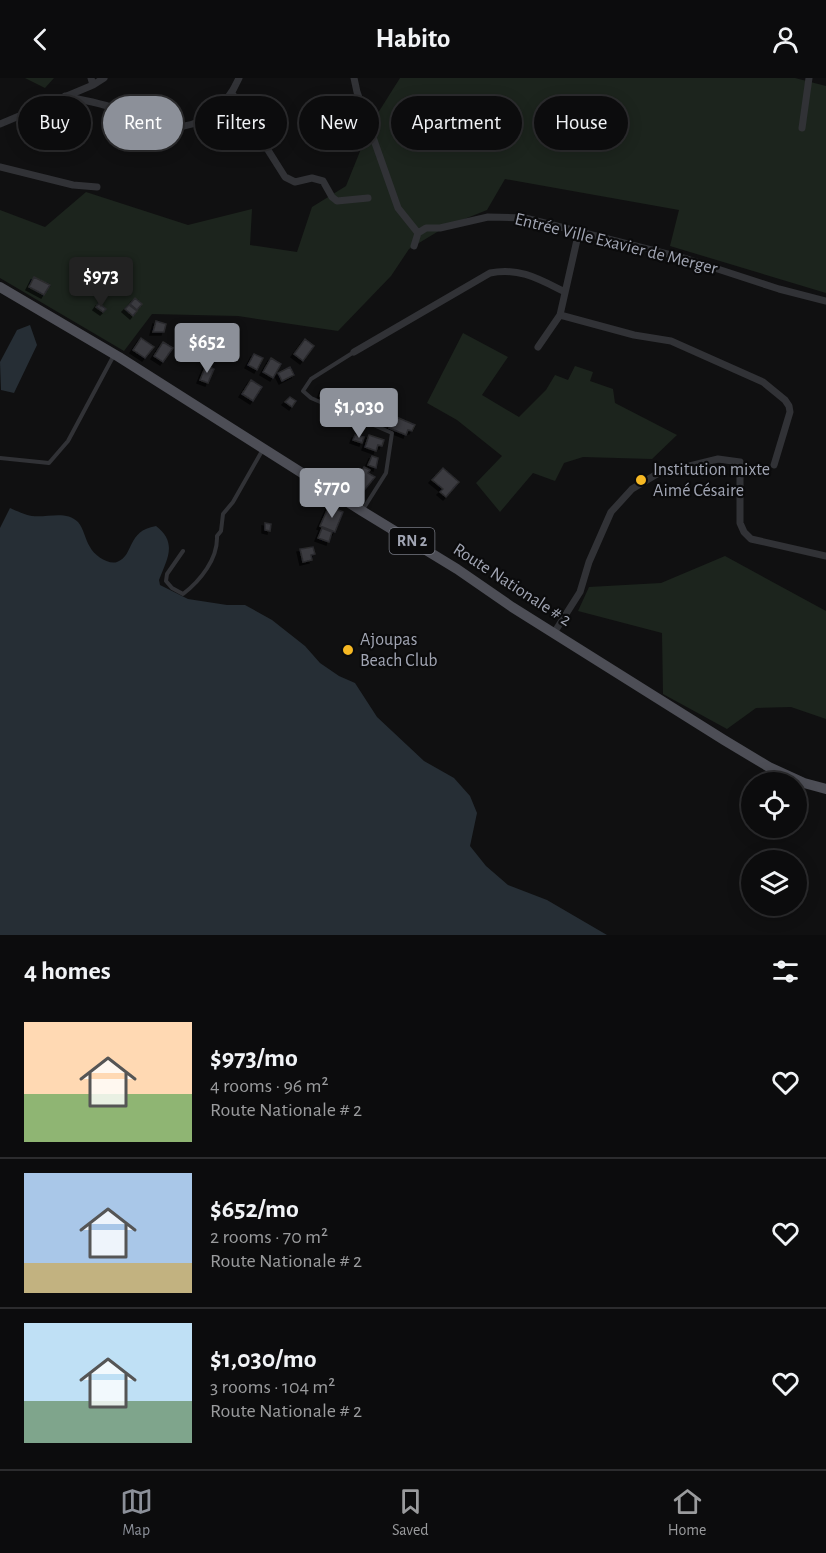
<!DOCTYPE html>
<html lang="en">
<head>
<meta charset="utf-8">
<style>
	body { margin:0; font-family:"Alegreya Sans",sans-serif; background:#151516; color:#f1f3f6; height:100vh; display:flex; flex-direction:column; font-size:22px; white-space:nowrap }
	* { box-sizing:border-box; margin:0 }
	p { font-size:20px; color:#9a9b9d }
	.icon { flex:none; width:33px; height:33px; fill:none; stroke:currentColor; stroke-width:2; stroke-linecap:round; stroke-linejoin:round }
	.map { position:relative; height:857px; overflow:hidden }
	.sheet { display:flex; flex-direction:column; background:#0c0c0d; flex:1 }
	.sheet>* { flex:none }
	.top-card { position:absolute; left:18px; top:18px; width:790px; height:54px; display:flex; gap:12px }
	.fabs { position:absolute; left:741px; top:694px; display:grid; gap:12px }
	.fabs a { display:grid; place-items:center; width:66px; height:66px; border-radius:50%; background:#0c0c0d; box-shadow:0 3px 15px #0003,0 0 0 2px #2c2c2e; font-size:30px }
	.price { position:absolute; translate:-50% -51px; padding:0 14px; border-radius:6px; background:#8c9099; color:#fff; font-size:20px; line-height:39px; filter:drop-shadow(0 2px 3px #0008) }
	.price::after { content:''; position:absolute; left:50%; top:36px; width:18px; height:14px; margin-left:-9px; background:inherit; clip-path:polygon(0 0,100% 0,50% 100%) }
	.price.current { background:#222; color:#fff }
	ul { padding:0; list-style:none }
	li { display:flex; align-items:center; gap:18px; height:150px; padding:0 24px }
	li+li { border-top:2px solid #2c2c2e }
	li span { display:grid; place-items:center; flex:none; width:168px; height:120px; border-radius:0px; color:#555 }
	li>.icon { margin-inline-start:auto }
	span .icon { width:72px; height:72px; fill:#fffc; stroke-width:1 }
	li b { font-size:26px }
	h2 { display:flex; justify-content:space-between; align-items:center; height:72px; padding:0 24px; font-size:26px }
	.pill { padding:0 21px; border-radius:27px; background:#0c0c0d; box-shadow:0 3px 15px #0003,0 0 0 2px #2c2c2e; font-size:21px; line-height:54px }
	.pill.current { background:#8c9099; color:#fff }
	header { display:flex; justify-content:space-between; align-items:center; height:78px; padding:0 24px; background:#0c0c0d; font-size:27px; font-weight:600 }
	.tab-bar { display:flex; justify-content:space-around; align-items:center; height:84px; border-top:2px solid #2c2c2e; background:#0c0c0d; font-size:16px; color:#9a9b9d }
	.tab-bar a { display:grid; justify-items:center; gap:3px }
	.tab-bar .current { color:#8c9099 }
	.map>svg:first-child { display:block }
</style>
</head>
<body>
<header><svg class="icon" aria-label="back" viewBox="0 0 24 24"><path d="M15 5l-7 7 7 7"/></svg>Habito<svg class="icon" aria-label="person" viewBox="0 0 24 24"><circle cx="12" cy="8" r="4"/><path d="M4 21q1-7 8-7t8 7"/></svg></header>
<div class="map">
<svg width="826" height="857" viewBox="0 0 826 857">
	<defs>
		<filter id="shadow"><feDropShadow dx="-3" dy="3" stdDeviation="0" flood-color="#0009"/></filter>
	</defs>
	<rect width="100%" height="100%" fill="#101011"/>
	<path fill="#1c241d" d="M25 0H54L45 10Z
		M400 0H795L826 8V215L670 168 679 132 505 101 487 132 447 148 409 171 391 198 338 253 238 238 152 236 124 273 0 200V132L45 149 86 114 188 147 252 131 250 167 297 174 312 129 346 108 371 46Z
		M463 255 508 279 482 317 519 339 546 312 555 297 568 302 575 288 593 294 590 303 613 311 615 325 677 357 652 381 583 379 564 385 555 403 533 395 500 434 476 405 502 378 457 342 427 325Z
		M725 478 826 533V641L791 629 756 630 727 651 663 616 662 555 578 533 589 509 661 505Z"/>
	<path fill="#262e35" d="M30 247 37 267 14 315 1 312 0 284 17 252Z
		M10 430C17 433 25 437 32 438 47 440 66 432 78 444 84 451 85 461 90 469 94 477 108 487 117 484 135 477 126 453 156 448 178 465 167 481 159 502L160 507 188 521 227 527H245L272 542 305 568 320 585 339 598 355 605 377 639 424 683 454 700 470 718 477 735 470 768 486 788 508 807 547 822 607 857H0V450Z"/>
	<path fill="#3a3a3f" stroke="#2a2a2d" stroke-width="1.5" filter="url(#shadow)" d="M34 199 50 207 44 217 29 209Z
		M135 220 142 226 137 232 130 226Z
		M99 225 106 231 103 234 96 229Z
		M129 227 137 233 133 238 125 231Z
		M156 243 166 246 164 254H153Z
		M141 260 154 269 145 280 133 272Z
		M305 261 314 268 303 283 294 276Z
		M163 264 173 270 163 284 154 278Z
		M254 276 263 280 257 292 248 287Z
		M271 280 281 286 273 300 263 294Z
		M206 287 214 291 208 305 200 302Z
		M290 289 294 297 282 303 278 295Z
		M251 302 262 309 253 323 242 316Z
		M323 311 335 314 332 322 320 318Z
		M290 319 296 323 292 329 285 324Z
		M394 338 415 347 412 353 408 352 406 357 389 350Z
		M355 357 364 359 362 365 353 362Z
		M369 357 384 362 382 368 378 367 376 373 365 369Z
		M372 378 378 380 376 390 368 387Z
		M364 389 370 392 368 395 375 399 362 415 353 408Z
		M443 390 459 404 446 419 440 414 443 411 432 402Z
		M329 428 343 434 335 454 320 448Z
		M265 445 271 446 270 453 265 452Z
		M322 450 332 454 329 464 318 460Z
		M313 469 315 476 311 477 312 482 303 484 300 471Z"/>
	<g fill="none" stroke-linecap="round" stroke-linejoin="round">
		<path stroke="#313236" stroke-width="4" d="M354 274 311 301 303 313 311 320 392 355 386 395 362 433
			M0 380 49 385 68 363 114 277
			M183 473 167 496 166 503 172 510 183 516C200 503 218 481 217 458L221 453 223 436 233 424 262 373"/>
		<path stroke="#313236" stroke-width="7" d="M354 0 357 14 398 130 418 155
			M93 7 104 0
			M232 15 285 99 295 104 312 100 323 103 332 119 337 123 368 120
			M65 18C80 22 96 24 111 29 129 36 148 47 168 49 201 51 226 30 239 0
			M0 46 93 7 91 0
			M802 50 809 0
			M0 89 73 107 97 109
			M414 168 418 155 426 150H440L488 139 525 140 687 181 779 211 826 223
			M560 237 634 257 671 263 763 304 785 322 789 328 790 334 774 387
			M538 269 560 237 579 153
			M354 274 490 195C519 189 539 201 565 214
			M554 555 580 514 589 484 611 434 632 411 657 396 718 381 740 384V445L744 454 751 461 826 478"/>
		<path stroke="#4d4e56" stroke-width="10" d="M0 209 119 279 362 433 457 491 512 529 724 662 769 689 804 705 826 711"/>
	</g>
	<g fill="#f6b823" stroke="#0b0b0c" stroke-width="2">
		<circle cx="641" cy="402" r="6"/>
		<circle cx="348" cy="572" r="6"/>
	</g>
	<g text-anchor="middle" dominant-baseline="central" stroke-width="4.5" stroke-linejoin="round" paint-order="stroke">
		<rect fill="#0b0b0c" stroke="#747781" stroke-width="1.5" x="389.5" y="450" width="45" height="26" rx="4.5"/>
		<g font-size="16" font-weight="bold" fill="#a1a5b3">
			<text x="412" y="463">RN 2</text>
		</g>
		<g font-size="18" fill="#a1a5b3" stroke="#0b0b0c">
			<text transform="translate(616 166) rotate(14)">Entrée Ville Exavier de Merger</text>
			<text transform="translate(512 507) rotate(33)">Route Nationale # 2</text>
		</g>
		<g font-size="18" fill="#a1a5b3" stroke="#0b0b0c" text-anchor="start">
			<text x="653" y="392">Institution mixte<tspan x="653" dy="21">Aimé Césaire</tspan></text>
			<text x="360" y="562">Ajoupas<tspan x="360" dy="21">Beach Club</tspan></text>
		</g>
	</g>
</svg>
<div class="fabs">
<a><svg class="icon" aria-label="locate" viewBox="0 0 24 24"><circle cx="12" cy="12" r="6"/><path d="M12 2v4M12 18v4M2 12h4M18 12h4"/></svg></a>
<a><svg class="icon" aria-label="layers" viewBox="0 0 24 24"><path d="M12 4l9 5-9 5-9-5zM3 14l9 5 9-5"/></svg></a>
</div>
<b class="price current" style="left:101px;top:230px">$973</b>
<b class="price" style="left:207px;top:296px">$652</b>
<b class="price" style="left:359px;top:361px">$1,030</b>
<b class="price" style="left:332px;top:441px">$770</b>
<div class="top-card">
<a class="pill">Buy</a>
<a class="pill current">Rent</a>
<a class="pill">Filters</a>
<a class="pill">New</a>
<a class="pill">Apartment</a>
<a class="pill">House</a>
</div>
</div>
<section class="sheet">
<h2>4 homes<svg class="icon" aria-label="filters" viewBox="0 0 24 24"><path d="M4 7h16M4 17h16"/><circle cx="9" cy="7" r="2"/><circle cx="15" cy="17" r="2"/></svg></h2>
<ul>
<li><span style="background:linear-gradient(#ffd9b3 60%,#8fb573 0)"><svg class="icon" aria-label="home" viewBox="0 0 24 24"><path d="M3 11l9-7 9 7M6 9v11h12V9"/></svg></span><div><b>$973/mo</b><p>4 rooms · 96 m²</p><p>Route Nationale # 2</p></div><svg class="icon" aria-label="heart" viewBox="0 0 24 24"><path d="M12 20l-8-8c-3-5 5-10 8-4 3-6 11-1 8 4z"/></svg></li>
<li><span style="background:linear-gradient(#a9c7e8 75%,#c2b280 0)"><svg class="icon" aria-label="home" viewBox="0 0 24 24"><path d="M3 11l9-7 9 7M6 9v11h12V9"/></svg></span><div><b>$652/mo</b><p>2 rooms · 70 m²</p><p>Route Nationale # 2</p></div><svg class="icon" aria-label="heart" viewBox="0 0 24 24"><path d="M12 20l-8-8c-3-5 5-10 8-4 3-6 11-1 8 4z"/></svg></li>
<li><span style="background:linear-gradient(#bfe0f5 65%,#7fa58c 0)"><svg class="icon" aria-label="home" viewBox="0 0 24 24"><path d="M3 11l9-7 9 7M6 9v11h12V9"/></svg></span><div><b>$1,030/mo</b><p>3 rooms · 104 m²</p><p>Route Nationale # 2</p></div><svg class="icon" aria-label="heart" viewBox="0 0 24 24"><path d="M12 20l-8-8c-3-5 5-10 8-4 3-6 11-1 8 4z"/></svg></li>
</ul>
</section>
<nav class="tab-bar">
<a class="current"><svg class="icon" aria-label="map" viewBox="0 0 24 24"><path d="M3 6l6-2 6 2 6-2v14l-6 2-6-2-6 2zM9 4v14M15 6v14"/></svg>Map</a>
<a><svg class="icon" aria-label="saved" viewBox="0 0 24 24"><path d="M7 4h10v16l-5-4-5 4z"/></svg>Saved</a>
<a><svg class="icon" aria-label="home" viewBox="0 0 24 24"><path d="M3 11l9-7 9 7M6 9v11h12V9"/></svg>Home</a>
</nav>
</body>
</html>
